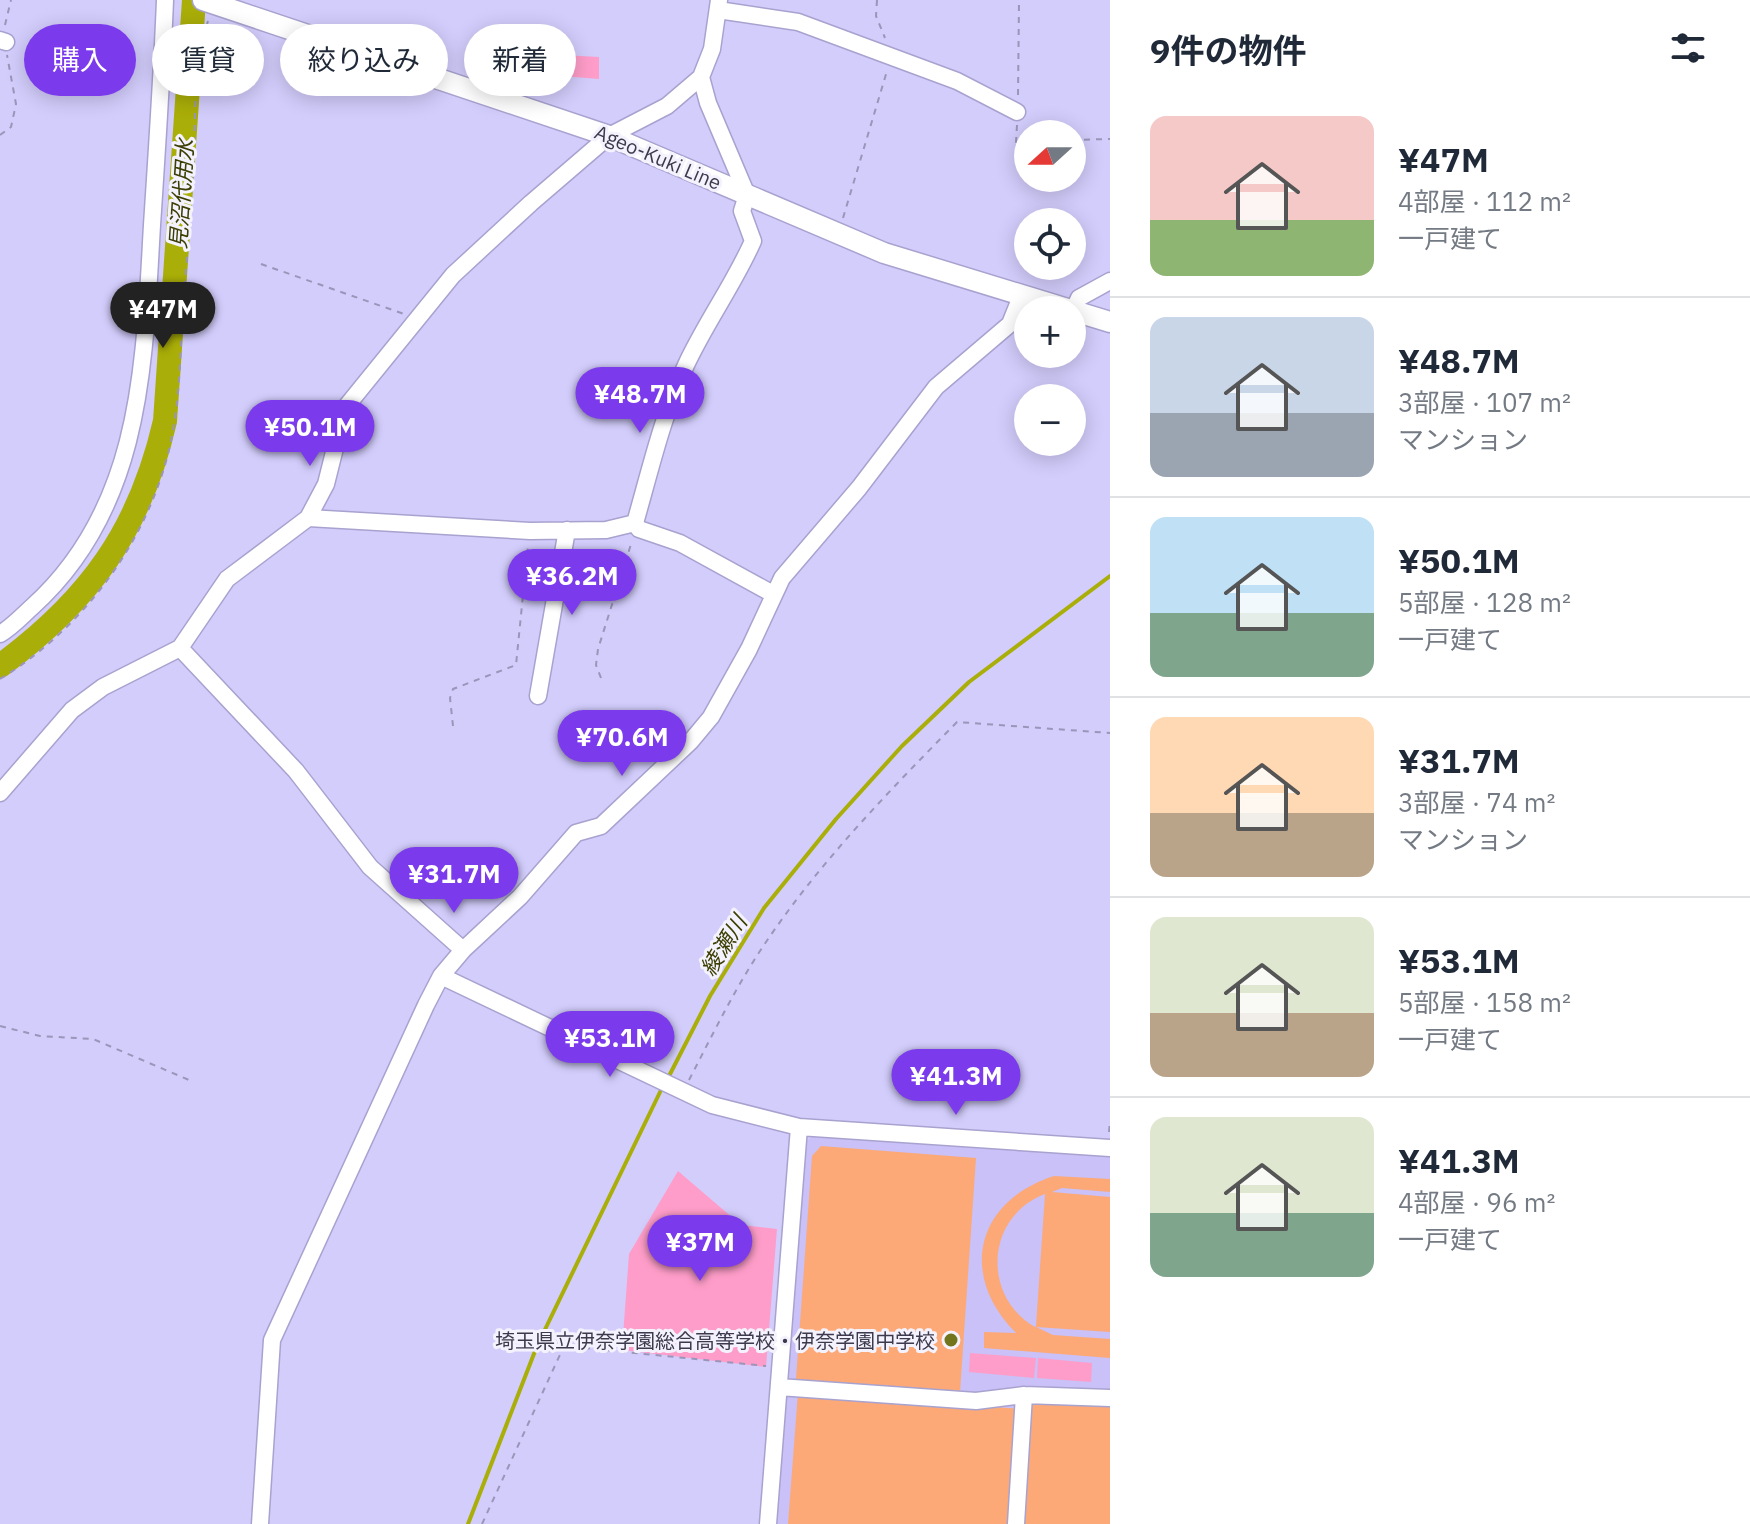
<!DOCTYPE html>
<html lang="ja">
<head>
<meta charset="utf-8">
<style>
	body { margin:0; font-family:"IBM Plex Sans","Noto Sans JP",sans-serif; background:#f6f6f7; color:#1f2937; height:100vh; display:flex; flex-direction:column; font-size:30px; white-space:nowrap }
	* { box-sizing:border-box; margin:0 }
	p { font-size:26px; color:#747a83 }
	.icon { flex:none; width:44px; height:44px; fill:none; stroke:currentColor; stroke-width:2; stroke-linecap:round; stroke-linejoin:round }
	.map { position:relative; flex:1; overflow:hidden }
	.side { display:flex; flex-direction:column; background:#fff; width:640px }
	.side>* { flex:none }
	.hud { position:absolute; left:24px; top:24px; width:760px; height:72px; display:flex; gap:16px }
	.needle { width:52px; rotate:249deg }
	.tools { position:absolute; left:1014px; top:120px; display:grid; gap:16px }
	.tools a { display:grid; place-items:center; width:72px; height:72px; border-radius:50%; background:#fff; box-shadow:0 4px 20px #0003; font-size:40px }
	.price { position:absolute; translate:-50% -68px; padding:0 18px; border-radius:28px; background:#7c3aed; color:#fff; font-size:26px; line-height:52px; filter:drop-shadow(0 2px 4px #0008) }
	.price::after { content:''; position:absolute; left:50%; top:48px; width:24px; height:18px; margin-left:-12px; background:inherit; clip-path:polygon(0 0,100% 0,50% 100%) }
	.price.on { background:#222; color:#fff }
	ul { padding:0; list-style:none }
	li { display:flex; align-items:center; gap:24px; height:200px; padding:0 40px }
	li+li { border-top:2px solid #e0e1e3 }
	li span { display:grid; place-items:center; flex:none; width:224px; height:160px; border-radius:16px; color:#555 }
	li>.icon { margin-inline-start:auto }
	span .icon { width:96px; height:96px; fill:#fffc; stroke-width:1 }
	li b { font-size:34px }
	h2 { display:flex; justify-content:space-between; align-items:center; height:96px; padding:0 40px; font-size:34px }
	.pill { padding:0 28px; border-radius:36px; background:#fff; box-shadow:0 4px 20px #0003; font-size:28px; line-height:72px }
	.pill.on { background:#7c3aed; color:#fff }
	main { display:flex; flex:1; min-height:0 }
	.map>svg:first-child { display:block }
</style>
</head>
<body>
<main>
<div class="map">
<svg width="1110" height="1524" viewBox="0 0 1110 1524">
	<rect width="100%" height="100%" fill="#d3cdfc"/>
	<path fill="#c9c1f7" d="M814 1134 1110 1156V1524H777L806 1142Z"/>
	<path fill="#fca977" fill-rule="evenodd" d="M821 1146 976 1158 960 1392 796 1379 812 1156Z
		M1054 1176 1110 1179V1192L1062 1188 1052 1192 1110 1197V1332L1036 1327 1053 1335 1110 1339V1358L984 1348V1332L1016 1333C958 1275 976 1201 1054 1176ZM1045 1194 1036 1326 1035 1327C981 1296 986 1216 1045 1194Z
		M798 1392 1020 1409 1011 1524H788Z
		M1032 1396 1110 1402V1524H1023Z"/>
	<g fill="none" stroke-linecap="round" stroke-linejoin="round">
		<path stroke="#aaae08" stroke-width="4" d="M667 1080 710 996 764 908 836 819 902 746 969 682 1110 576
			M468 1524 537 1346 662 1088"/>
		<path stroke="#aaae08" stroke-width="24" d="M0 666C90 600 140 530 165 421L194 0"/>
	</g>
	<path fill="#fe9dc9" d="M562 55 599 57V79L561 76Z
		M678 1171 741 1225 777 1229 766 1367 622 1350 629 1254Z
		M970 1353 1036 1358 1034 1378 969 1372Z
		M1038 1358 1092 1363 1091 1382 1037 1378Z"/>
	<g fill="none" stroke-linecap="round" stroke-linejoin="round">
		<g stroke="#a8a2cf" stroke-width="19">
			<path id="minor" d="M718 10 798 22 957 81 1017 112
				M0 40 6 42
				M701 77 708 103 747 195 742 211 753 241C734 284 706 322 686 365 663 414 650 471 635 523L639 529 680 543 773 594
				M1074 309 1079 298 1110 281
				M308 518 530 531 606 530 635 523
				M0 634C12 627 22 616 32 607 143 507 144 363 152 225 157 150 162 75 165 0
				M180 648 296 771 370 867 463 950 441 976 426 1005 272 1340 260 1524
				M538 696 567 530
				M0 793 72 710 103 687 180 648 227 579 308 518 326 484 345 408 453 275 531 203 609 136 667 106 701 77 712 49 719 0
				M463 950 520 897 576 833 601 826 691 741 711 717 749 649 782 578 859 488 936 387 1010 324 1022 294
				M441 976 712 1105 799 1127 1110 1148
				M779 1387 976 1401 1024 1395 1110 1398
				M768 1524 799 1127
				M1016 1524 1024 1395"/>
		</g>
		<g stroke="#a8a2cf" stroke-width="23">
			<path id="major" d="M203 0 609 136 884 253 1110 322"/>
		</g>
		<path stroke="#9a95b9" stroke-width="2" stroke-dasharray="6 6" stroke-linecap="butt" d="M877 0 876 16 885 38
			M5 25 11 0
			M1018 95 1019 0
			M1017 125 1016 142 1028 141
			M0 135 11 127 16 104 7 55
			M1072 140 1110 139
			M843 218 887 71
			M261 264 404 314
			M601 678 596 665 598 649 632 541
			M0 679C82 629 146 544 169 450 179 409 180 366 182 323 186 271 190 218 193 166 196 119 193 66 208 21
			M453 726 450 698 453 689 516 665 528 545
			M0 1026 40 1036 93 1039 189 1080
			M689 1080C713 1034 735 988 764 945 819 863 888 792 957 722L1110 733
			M1109 1132 1110 1121
			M482 1524 564 1346 766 1366"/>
		<use href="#minor" stroke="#fff" stroke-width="16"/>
		<use href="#major" stroke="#fff" stroke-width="20"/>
	</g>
	<circle fill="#72751c" stroke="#f4f3fd" stroke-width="3" cx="951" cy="1340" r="8"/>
	<g text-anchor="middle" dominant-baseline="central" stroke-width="6" stroke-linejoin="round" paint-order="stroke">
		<g font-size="20" fill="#3d3a4d" stroke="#f4f3fd">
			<text transform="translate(658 157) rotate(23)">Ageo-Kuki Line</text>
		</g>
		<g font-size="20" fill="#3d3a4d" stroke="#f4f3fd" text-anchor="end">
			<text x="935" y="1340">埼玉県立伊奈学園総合高等学校・伊奈学園中学校</text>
		</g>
		<g font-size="22" font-style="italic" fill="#3d3e03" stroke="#f4f3fd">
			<text transform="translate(181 194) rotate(-86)">見沼代用水</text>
			<text transform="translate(723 945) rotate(-58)">綾瀬川</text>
		</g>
	</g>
</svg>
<div class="tools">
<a><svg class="needle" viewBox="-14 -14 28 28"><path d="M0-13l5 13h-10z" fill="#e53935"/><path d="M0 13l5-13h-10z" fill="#747a83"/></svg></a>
<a><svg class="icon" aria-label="locate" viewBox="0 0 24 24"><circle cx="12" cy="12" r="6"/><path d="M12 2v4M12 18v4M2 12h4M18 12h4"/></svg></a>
<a>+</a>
<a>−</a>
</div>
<b class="price on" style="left:163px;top:350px">¥47M</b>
<b class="price" style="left:640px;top:435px">¥48.7M</b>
<b class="price" style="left:310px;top:468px">¥50.1M</b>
<b class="price" style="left:572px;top:617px">¥36.2M</b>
<b class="price" style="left:622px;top:778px">¥70.6M</b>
<b class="price" style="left:454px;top:915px">¥31.7M</b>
<b class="price" style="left:610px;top:1079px">¥53.1M</b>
<b class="price" style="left:956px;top:1117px">¥41.3M</b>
<b class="price" style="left:700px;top:1283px">¥37M</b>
<div class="hud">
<a class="pill on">購入</a>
<a class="pill">賃貸</a>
<a class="pill">絞り込み</a>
<a class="pill">新着</a>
</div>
</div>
<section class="side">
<h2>9件の物件<svg class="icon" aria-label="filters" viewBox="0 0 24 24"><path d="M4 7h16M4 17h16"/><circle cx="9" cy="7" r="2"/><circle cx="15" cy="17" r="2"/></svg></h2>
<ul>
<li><span style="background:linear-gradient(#f6c9c9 65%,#8fb573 0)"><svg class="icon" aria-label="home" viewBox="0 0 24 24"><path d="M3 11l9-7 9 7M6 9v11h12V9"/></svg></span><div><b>¥47M</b><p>4部屋 · 112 m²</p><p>一戸建て</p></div></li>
<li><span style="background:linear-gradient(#c9d6e8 60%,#9aa5b1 0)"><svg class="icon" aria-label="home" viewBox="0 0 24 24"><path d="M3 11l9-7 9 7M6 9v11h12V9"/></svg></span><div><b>¥48.7M</b><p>3部屋 · 107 m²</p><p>マンション</p></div></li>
<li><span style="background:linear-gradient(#bfe0f5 60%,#7fa58c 0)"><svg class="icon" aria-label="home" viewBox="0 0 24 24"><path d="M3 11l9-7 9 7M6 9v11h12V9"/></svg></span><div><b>¥50.1M</b><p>5部屋 · 128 m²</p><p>一戸建て</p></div></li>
<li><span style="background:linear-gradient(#ffd9b3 60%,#b9a48a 0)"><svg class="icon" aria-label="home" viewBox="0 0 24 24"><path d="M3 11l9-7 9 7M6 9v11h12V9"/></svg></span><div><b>¥31.7M</b><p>3部屋 · 74 m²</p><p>マンション</p></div></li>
<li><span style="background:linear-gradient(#dfe7d0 60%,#b9a48a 0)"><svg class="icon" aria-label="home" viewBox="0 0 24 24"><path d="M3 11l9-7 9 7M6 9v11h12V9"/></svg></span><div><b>¥53.1M</b><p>5部屋 · 158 m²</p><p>一戸建て</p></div></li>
<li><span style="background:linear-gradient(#dfe7d0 60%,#7fa58c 0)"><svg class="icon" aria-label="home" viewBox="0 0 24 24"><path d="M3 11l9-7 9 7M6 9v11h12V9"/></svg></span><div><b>¥41.3M</b><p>4部屋 · 96 m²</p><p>一戸建て</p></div></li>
</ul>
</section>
</main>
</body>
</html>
